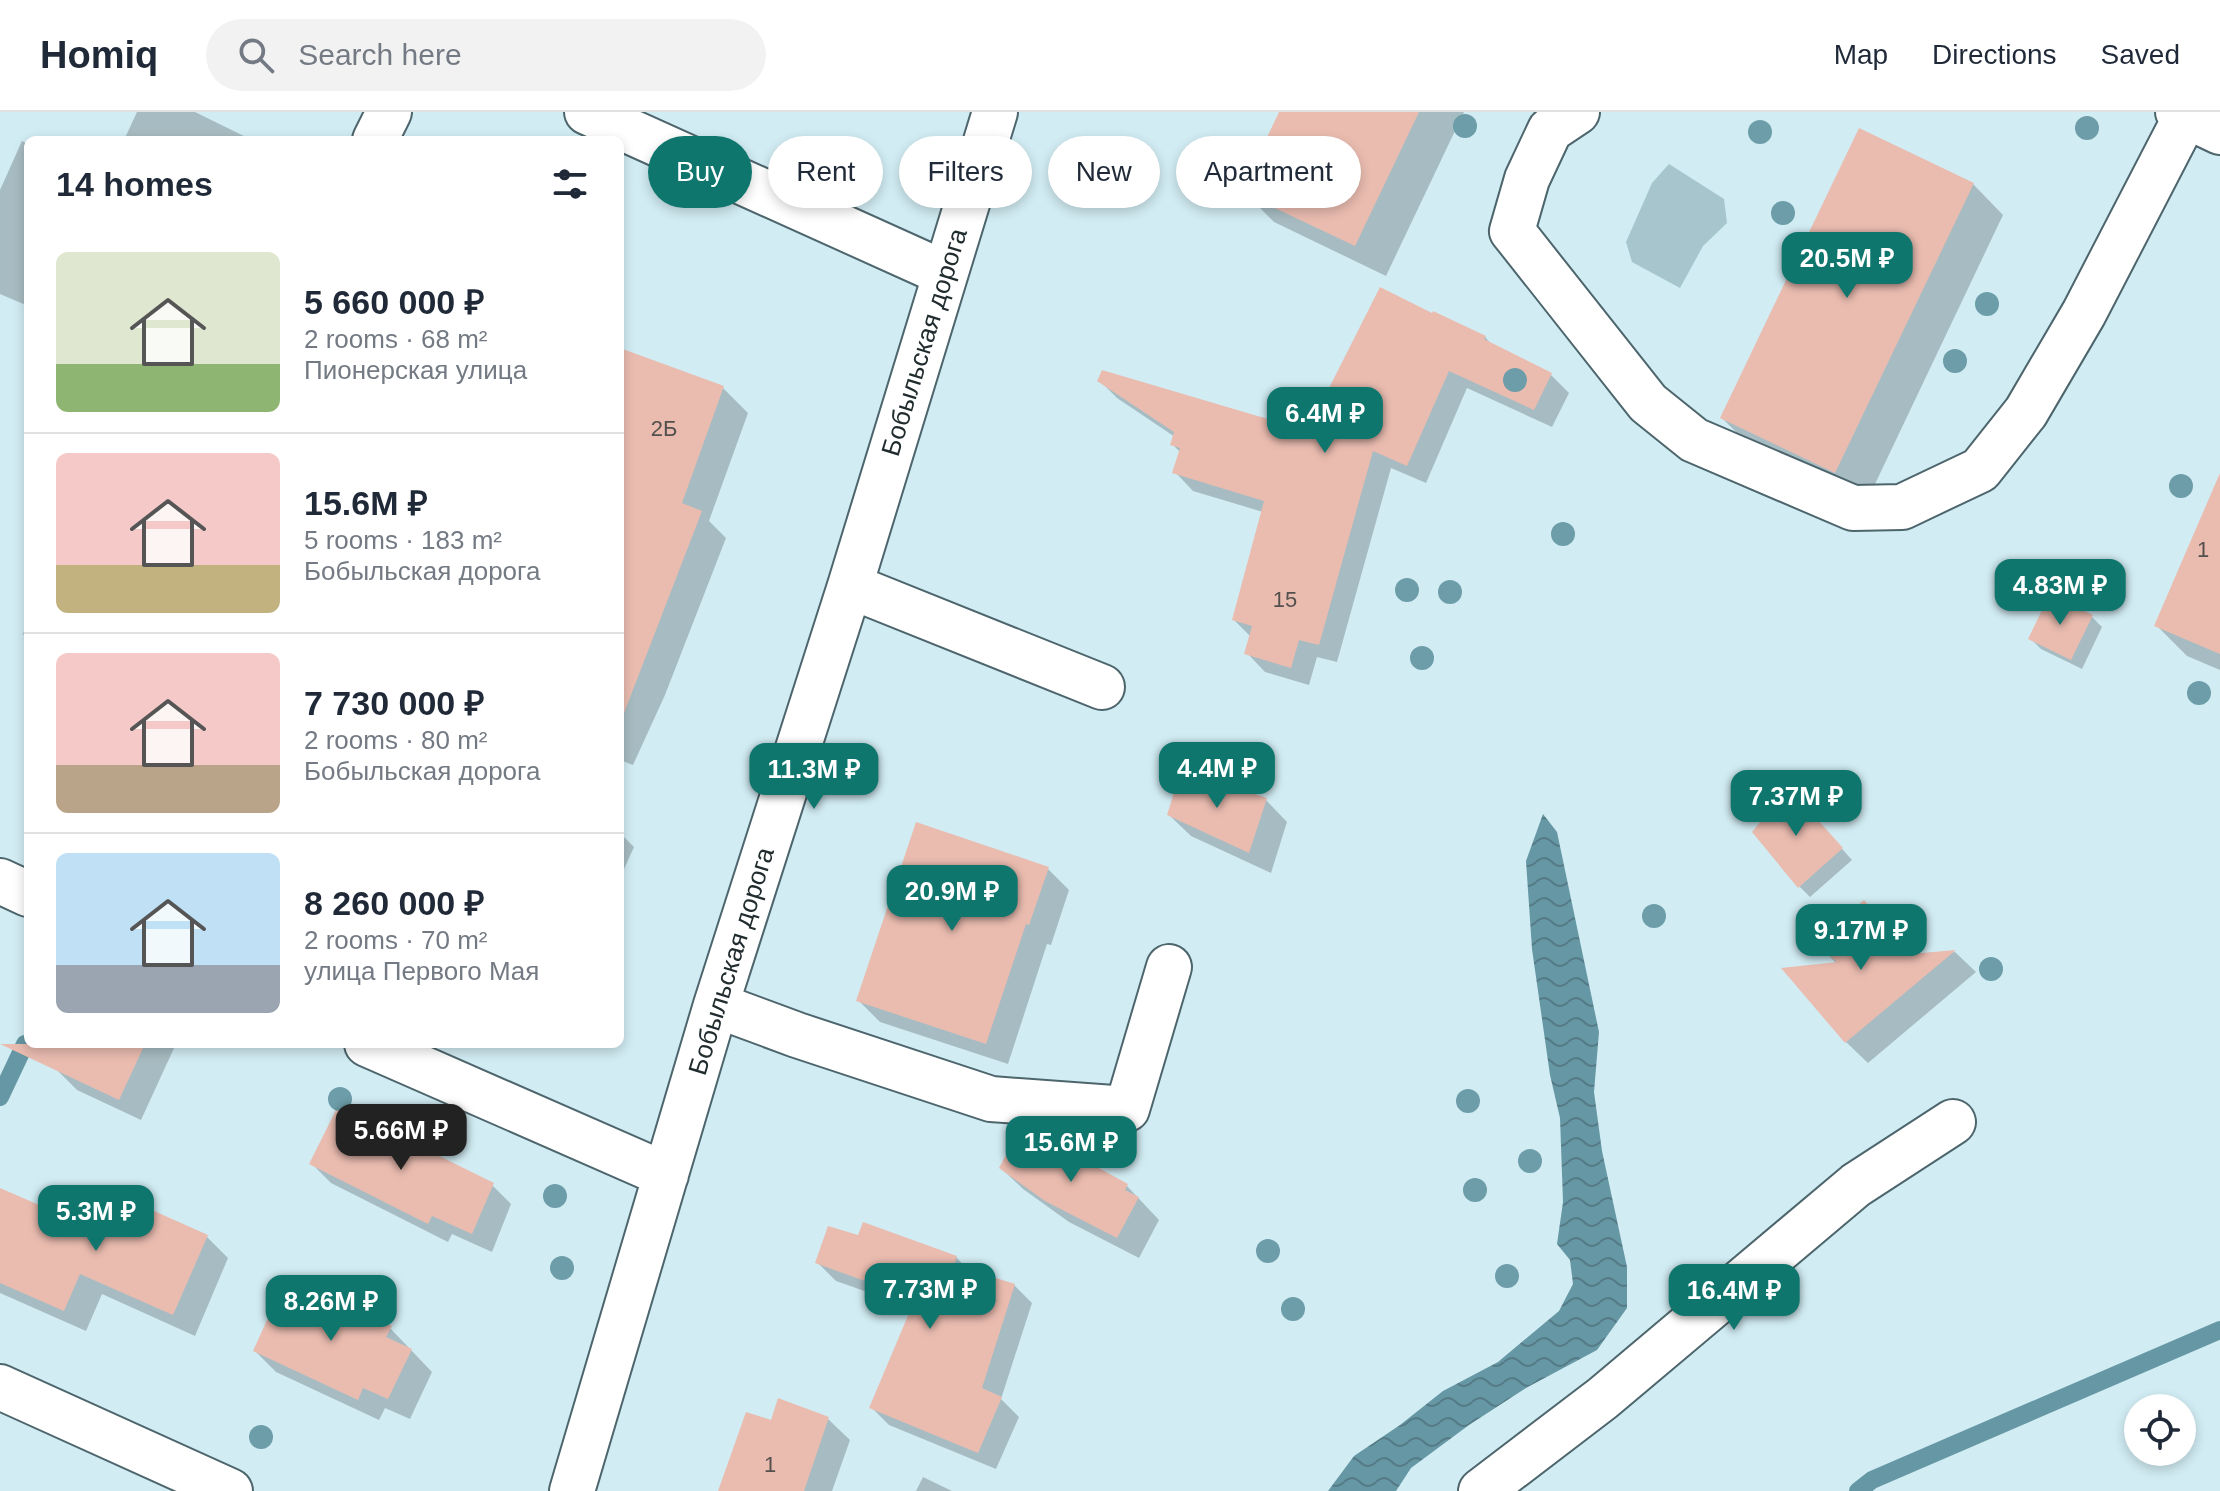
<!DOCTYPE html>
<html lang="en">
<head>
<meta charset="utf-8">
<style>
	body { margin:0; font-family:Arial,sans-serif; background:#f2f2f3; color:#1f2937; height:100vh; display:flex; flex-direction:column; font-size:30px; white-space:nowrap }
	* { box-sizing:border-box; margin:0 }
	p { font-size:26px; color:#747a83 }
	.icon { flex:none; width:44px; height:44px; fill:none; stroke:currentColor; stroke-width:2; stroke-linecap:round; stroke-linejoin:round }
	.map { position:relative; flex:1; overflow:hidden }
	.drawer { position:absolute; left:24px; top:24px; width:600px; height:912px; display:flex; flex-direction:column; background:#fff; border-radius:12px; box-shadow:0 4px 12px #0003 }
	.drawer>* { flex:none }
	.banner { position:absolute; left:648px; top:24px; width:760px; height:72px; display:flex; gap:16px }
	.buttons { position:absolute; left:2124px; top:1282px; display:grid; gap:16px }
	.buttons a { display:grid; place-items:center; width:72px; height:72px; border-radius:50%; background:#fff; box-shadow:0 4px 12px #0003; font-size:40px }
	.price { position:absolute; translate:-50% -68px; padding:0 18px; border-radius:16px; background:#0f766e; color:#fff; font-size:26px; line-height:52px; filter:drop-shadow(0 2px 4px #0008) }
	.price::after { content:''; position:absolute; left:50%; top:48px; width:24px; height:18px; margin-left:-12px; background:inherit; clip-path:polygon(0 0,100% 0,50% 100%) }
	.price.active { background:#222; color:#fff }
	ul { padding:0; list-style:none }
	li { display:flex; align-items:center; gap:24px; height:200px; padding:0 32px }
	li+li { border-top:2px solid #e0e1e3 }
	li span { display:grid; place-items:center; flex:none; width:224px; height:160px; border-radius:12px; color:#555 }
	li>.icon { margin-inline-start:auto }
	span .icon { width:96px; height:96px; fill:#fffc; stroke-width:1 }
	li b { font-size:34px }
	h2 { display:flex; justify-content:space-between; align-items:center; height:96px; padding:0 32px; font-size:34px }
	.tag { padding:0 28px; border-radius:36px; background:#fff; box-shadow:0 4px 12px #0003; font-size:28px; line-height:72px }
	.tag.active { background:#0f766e; color:#fff }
	header { display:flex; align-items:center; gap:48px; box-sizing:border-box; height:112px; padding:0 40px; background:#fff; border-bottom:2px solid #e0e1e3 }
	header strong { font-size:38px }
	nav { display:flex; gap:44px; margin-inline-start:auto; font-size:28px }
	.search { width:560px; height:72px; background:#f2f2f3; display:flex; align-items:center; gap:20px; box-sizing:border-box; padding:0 28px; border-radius:44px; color:#747a83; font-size:30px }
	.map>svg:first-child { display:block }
</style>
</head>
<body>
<header>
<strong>Homiq</strong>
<div class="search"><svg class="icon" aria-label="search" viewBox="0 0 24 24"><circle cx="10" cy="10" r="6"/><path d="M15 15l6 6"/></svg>Search here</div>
<nav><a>Map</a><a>Directions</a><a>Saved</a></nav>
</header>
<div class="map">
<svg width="2220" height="1379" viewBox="0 0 2220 1379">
	<defs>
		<pattern id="water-waves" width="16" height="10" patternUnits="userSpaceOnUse" patternTransform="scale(2)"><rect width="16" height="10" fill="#6697a4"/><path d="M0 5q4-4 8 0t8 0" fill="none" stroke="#547b86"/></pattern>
	</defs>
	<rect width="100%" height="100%" fill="#d1ecf3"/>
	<path fill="#a6c5cd" d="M1669 52 1724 87 1727 111 1703 134 1680 176 1632 150 1626 130 1652 71Z"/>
	<path fill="url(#water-waves)" d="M1543 702 1557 720 1599 920 1594 980 1602 1039 1627 1155V1196L1597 1238 1526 1276 1469 1313 1411 1356 1396 1379H1328L1354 1344 1400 1313 1443 1279 1498 1250 1559 1199 1573 1172 1570 1148 1557 1132 1563 1090 1560 1006 1550 963 1532 837 1526 749Z"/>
	<path fill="#0003" d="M137 0H195L252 28H124Z
		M1281 0H1464L1386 164 1274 110 1243 79Z
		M22 29 28 32V194L0 182V78Z
		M1973 72 2003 103 1866 391 1753 337 1722 306Z
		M1485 225 1494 235 1551 263 1569 281 1552 315 1467 276 1426 371 1391 356 1337 550 1317 545 1309 573 1265 560 1247 541 1251 525 1234 508 1263 400 1193 379 1175 360 1181 341 1173 333 1175 325 1117 286 1099 268 1282 314Z
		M620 245 723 276 748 301 709 409 726 426 665 583 633 653 620 648Z
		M2220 366V558L2187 544 2156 513Z
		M2092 505 2102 515 2082 557 2041 537 2031 527Z
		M28 510V528L23 522Z
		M1794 683 1852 748 1810 785 1799 774 1771 700Z
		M1266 688 1287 710 1271 761 1191 724 1169 703Z
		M620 721 634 735 620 766Z
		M1048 757 1069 778 1051 833 1047 832 1008 952 880 910 859 889Z
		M1864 791 1913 844 1955 840 1976 860 1868 951 1846 930 1837 852 1816 831Z
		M67 932H173L175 934 141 1008 77 978 55 956Z
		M1063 1039 1127 1074 1159 1108 1139 1146 1069 1110 1023 1077 1001 1056 1061 1044Z
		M312 1052 492 1073 511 1092 492 1140 452 1122 448 1130 331 1071Z
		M0 1078 109 1125H207L228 1146 195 1224 102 1182 86 1219 0 1181Z
		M956 1145 970 1160 1014 1173 1032 1191 1001 1287 1019 1305 996 1357 889 1313 871 1295 913 1196 836 1169 818 1151Z
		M390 1216 432 1260 410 1307 385 1296 379 1308 276 1260 255 1239Z
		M828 1307 850 1328 832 1379H720L772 1310Z
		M923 1365 952 1379H916Z"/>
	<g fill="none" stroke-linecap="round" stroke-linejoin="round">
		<path stroke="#6697a4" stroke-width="18" d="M0 985 25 932
			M1858 1379 1872 1368 2220 1218"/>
	</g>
	<path fill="#eabcb0" d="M1279 0H1419L1355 134 1241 80Z
		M1859 16 1974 71 1835 361 1720 306Z
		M1380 175 1432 201 1433 199 1486 224 1484 227 1552 261 1534 298 1449 259 1407 354 1373 339 1319 533 1299 528 1291 556 1244 542 1252 514 1232 508 1264 389 1172 361 1180 336 1170 333 1174 320 1097 269 1102 258 1281 311 1292 282 1320 294Z
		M620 236 724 274 682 391 702 399 624 601 620 600Z
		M2220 361V542L2154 514Z
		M2050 482 2093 503 2071 548 2028 527Z
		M1181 658 1267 686 1249 741 1167 703Z
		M1784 670 1843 736 1798 776 1752 720 1769 699Z
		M916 710 1049 755 1029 813 1026 812 986 932 856 889Z
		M1864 788 1910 842 1956 838 1845 931 1781 856 1837 850 1813 831Z
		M0 932H145L119 988Z
		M338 994 494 1071 472 1122 432 1104 428 1112 309 1052Z
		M1017 1022 1034 1031 1036 1028 1060 1041 1062 1036 1128 1072 1125 1078 1139 1085 1117 1126 1045 1089 999 1056Z
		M0 1076 108 1123 125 1086 208 1123 173 1203 80 1162 64 1199 0 1171Z
		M863 1110 957 1144 954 1153 1015 1172 982 1276 1002 1285 978 1341 869 1296 915 1187 815 1151 828 1114 858 1123Z
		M286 1166 392 1214 386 1225 412 1237 388 1287 363 1276 358 1288 253 1239Z
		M778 1286 829 1305 804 1379H718L746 1300 771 1308Z"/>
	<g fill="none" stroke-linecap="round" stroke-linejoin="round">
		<g stroke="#4d656c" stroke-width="48">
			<path id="minor" d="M587 0 944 161
				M1577 0 1550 18 1527 67 1512 119 1648 291 1694 328 1853 396 1902 395 1980 358 2026 300 2084 201 2186 4
				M2178 0 2220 20
				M375 28 389 0
				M850 474 1102 575
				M0 769 28 782
				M716 893 797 923 991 987 1127 997 1169 855
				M367 932 666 1063
				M0 1275 230 1379
				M572 1379 716 893 850 474 995 0
				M1481 1379 1603 1286 1856 1073 1953 1010"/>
		</g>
		<use href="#minor" stroke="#fff" stroke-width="44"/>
	</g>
	<g fill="#6c9da8">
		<circle cx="1465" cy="14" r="12"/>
		<circle cx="2087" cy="16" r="12"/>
		<circle cx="1760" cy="20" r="12"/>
		<circle cx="1783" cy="101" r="12"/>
		<circle cx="1987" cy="192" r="12"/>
		<circle cx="1955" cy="249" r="12"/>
		<circle cx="1515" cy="268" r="12"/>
		<circle cx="2181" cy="374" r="12"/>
		<circle cx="1563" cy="422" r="12"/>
		<circle cx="1407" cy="478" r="12"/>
		<circle cx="1450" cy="480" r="12"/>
		<circle cx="1422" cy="546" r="12"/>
		<circle cx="2199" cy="581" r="12"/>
		<circle cx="1654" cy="804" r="12"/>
		<circle cx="1991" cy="857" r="12"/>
		<circle cx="340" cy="987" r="12"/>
		<circle cx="1468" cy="989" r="12"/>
		<circle cx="1530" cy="1049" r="12"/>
		<circle cx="1475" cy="1078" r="12"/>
		<circle cx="555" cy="1084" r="12"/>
		<circle cx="1268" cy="1139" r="12"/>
		<circle cx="562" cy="1156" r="12"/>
		<circle cx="1507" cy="1164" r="12"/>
		<circle cx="1293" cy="1197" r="12"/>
		<circle cx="261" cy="1325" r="12"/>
	</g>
	<g text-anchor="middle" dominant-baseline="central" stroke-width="6" stroke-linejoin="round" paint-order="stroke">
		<g font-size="22" fill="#53504e">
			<text x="664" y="316">2Б</text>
			<text x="2203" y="437">1</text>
			<text x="1285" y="487">15</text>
			<text x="770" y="1352">1</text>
		</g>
		<g font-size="26" fill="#212c2e" stroke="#fff">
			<text transform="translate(924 230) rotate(-73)">Бобыльская дорога</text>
			<text transform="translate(731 849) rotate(-73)">Бобыльская дорога</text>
		</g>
	</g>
</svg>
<div class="buttons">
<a><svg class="icon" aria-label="locate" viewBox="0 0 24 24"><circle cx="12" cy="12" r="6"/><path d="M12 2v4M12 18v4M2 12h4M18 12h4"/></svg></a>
</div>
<b class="price" style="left:1847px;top:188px">20.5M ₽</b>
<b class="price" style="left:1325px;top:343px">6.4M ₽</b>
<b class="price" style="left:2060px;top:515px">4.83M ₽</b>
<b class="price" style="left:1217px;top:698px">4.4M ₽</b>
<b class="price" style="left:814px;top:699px">11.3M ₽</b>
<b class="price" style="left:1796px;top:726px">7.37M ₽</b>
<b class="price" style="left:952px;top:821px">20.9M ₽</b>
<b class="price" style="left:1861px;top:860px">9.17M ₽</b>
<b class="price active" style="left:401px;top:1060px">5.66M ₽</b>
<b class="price" style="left:1071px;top:1072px">15.6M ₽</b>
<b class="price" style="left:96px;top:1141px">5.3M ₽</b>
<b class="price" style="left:930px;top:1219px">7.73M ₽</b>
<b class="price" style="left:1734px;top:1220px">16.4M ₽</b>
<b class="price" style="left:331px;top:1231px">8.26M ₽</b>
<div class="banner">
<a class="tag active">Buy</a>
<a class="tag">Rent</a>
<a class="tag">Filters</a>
<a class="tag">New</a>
<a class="tag">Apartment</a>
</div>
<section class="drawer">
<h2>14 homes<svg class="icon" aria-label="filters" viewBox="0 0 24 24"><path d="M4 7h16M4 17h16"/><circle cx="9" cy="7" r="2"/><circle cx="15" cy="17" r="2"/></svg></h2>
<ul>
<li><span style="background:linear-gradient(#dfe7d0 70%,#8fb573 0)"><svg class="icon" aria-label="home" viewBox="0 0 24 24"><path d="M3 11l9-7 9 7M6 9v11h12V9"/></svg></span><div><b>5 660 000 ₽</b><p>2 rooms · 68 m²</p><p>Пионерская улица</p></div></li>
<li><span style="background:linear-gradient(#f6c9c9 70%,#c2b280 0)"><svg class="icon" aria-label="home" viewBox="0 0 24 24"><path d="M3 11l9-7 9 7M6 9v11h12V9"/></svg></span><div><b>15.6M ₽</b><p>5 rooms · 183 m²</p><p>Бобыльская дорога</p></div></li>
<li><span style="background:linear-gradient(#f6c9c9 70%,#b9a48a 0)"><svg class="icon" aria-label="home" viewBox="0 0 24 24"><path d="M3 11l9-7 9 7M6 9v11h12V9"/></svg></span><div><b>7 730 000 ₽</b><p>2 rooms · 80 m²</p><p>Бобыльская дорога</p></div></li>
<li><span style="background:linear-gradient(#bfe0f5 70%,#9aa5b1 0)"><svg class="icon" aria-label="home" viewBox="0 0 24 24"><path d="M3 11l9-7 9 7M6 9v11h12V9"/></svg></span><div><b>8 260 000 ₽</b><p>2 rooms · 70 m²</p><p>улица Первого Мая</p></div></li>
</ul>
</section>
</div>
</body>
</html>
